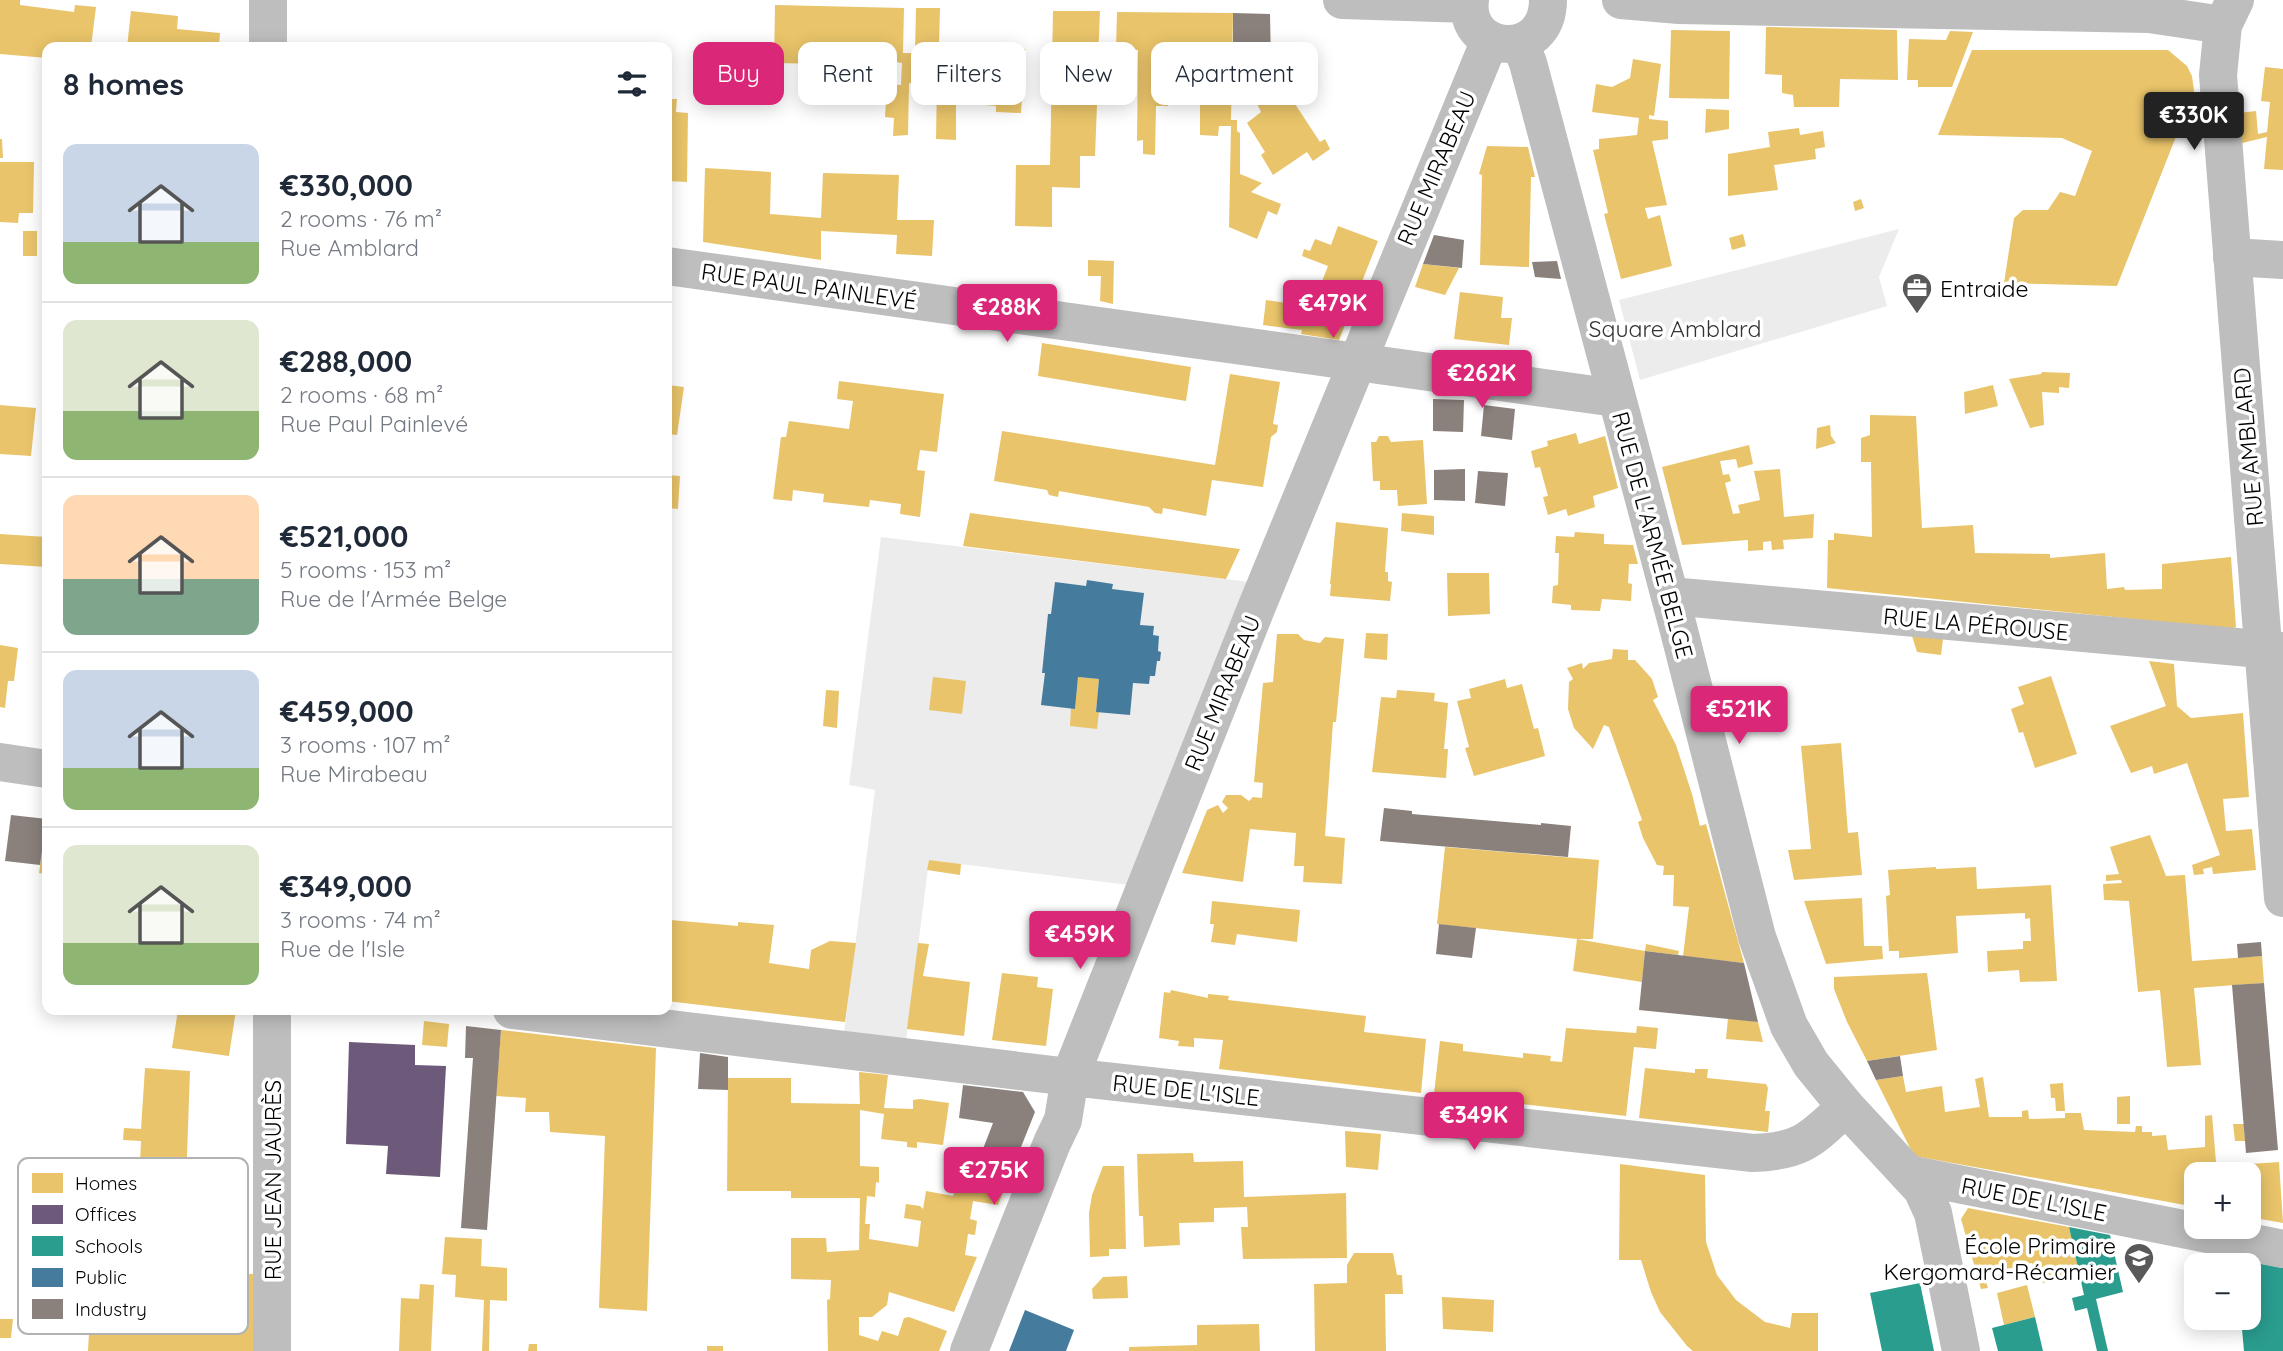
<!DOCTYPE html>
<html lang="en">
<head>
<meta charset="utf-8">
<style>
	body { margin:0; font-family:Quicksand,sans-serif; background:#f2f2f3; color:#1f2937; height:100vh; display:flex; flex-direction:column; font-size:26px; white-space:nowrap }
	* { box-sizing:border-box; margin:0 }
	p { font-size:23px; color:#747a83 }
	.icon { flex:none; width:38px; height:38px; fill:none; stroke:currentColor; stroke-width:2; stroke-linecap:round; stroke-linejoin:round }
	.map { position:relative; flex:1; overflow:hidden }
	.panel { position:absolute; left:42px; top:42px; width:630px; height:973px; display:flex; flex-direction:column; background:#fff; border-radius:14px; box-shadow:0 4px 18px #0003 }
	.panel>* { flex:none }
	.guide { position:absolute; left:693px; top:42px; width:665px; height:63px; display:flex; gap:14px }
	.controls { position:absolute; left:2184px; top:1162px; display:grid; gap:14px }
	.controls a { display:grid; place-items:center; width:77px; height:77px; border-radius:14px; background:#fff; box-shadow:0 4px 18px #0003; font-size:35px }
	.price { position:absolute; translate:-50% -60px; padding:0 16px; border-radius:7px; background:#db2777; color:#fff; font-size:23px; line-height:46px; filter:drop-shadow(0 2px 4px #0008) }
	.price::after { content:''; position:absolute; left:50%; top:42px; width:21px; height:16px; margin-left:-10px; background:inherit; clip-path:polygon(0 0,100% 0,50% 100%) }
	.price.on { background:#222; color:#fff }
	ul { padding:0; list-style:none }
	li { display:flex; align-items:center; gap:21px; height:175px; padding:0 21px }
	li+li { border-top:2px solid #e0e1e3 }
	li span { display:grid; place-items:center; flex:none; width:196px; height:140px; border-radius:14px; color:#555 }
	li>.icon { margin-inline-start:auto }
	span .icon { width:84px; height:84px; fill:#fffc; stroke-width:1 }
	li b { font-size:30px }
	h2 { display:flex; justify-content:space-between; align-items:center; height:84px; padding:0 21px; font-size:30px }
	.chip { padding:0 24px; border-radius:14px; background:#fff; box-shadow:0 4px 18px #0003; font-size:24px; line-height:63px }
	.chip.on { background:#db2777; color:#fff }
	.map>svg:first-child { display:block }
</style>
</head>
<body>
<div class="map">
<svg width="2283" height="1351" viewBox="0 0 2283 1351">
	<rect width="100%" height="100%" fill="#fff"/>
	<path fill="#ececec" d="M1899 229 1879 277 1887 306 1640 380 1619 300Z
		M881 537 1266 584 1145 887 929 860 904 1057 842 1049 875 790 849 785Z"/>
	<path fill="#e9c46a" d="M0 0H20V5L74 12 75 5 96 7 91 47H47V58L0 54Z
		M775 5 904 8 903 53H915L916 8H940L939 45H959L952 86 956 105V140L936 139 937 83H909L908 135 893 136 894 118 885 117 887 84 901 85 902 63 896 62 895 72 846 71V60L825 59V64L774 63Z
		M131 11 178 16 177 29 220 33 219 47H127Z
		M1053 11H1100L1098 61 1102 66V75L1098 78 1095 156H1080V188L1052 187V227L1015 226 1016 165H1050Z
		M1117 12 1233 13 1231 120H1237V131L1240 133V174L1262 183 1251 192 1281 204 1277 215 1268 211 1257 239 1229 227 1231 126H1219L1218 136 1200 135V68H1190L1189 73H1183V52H1169L1168 106H1156L1155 155 1143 154V140L1137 141 1138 50 1123 49 1120 81H1116L1114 48H1116Z
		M1766 27 1897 30 1898 80 1840 79 1839 107H1794L1793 95 1782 93V75L1765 74Z
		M1671 30 1730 31 1729 99 1669 98Z
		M1950 31 1973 32 1952 87H1918V80H1907L1909 39 1946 40Z
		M969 46 1025 49 1021 113 996 112V106L985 105 986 96 967 95Z
		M1972 50H2168L2187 66 2192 76 2194 91 2117 286 2004 283 2014 218 2023 210H2048L2060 192 2075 196 2092 151 2062 138 1938 135Z
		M1633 59 1661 64 1654 116 1649 115V119L1668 121V139L1652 141 1667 205 1645 208 1648 219 1660 215 1672 266 1621 279 1604 214 1608 213 1593 150 1599 149V139L1637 135 1639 118 1592 112 1596 84 1612 87 1630 78Z
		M2265 67 2283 69V170L2264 169 2267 137 2242 143 2239 113 2256 111 2258 134 2267 132 2270 102 2261 101Z
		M1276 75 1320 142 1325 139 1330 149 1313 161 1307 152 1273 175 1261 155 1265 152 1247 123 1261 112 1252 93 1254 91 1256 93 1275 80 1273 77Z
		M667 99H677L676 112 688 113 687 182 667 181Z
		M1706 109 1729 110V129L1705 133Z
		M1799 128 1800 135 1823 131 1825 147 1815 149 1816 159 1774 165 1778 190 1728 196V154L1770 147 1768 132Z
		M0 139H2L3 158H0Z
		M1487 146 1528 147 1535 177H1531L1529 267 1480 265 1482 175 1479 174Z
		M0 162H34L33 213H19L18 223 0 222Z
		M705 168 771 172 770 214 821 218 823 173 899 175 897 220H934L932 256 896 254 897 235 821 231V260L703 242Z
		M1861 199 1864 208 1855 211 1853 202Z
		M1338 226 1378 241 1339 340 1301 334 1302 330 1263 325 1266 300 1312 307 1328 266 1302 256 1304 249 1310 251 1315 239 1331 245Z
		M23 231H37V256H23Z
		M1743 234 1746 246 1732 250 1729 238Z
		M1088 260 1114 261 1113 304 1100 301 1101 276H1088Z
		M1423 264 1459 268 1445 295 1415 287Z
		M1460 292 1503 297 1501 318H1512L1509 345 1454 339Z
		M1042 343 1191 367 1186 401 1038 376Z
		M2042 372 2070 373 2069 388 2059 387V393L2042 392 2044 425 2030 428 2009 379 2041 374Z
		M1230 374 1280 382 1273 424 1278 425 1277 432 1271 437 1263 487 1212 480 1206 516 1163 508 1162 514 1155 513 1149 507 1059 491 1058 497 1049 495 1047 490 994 481 1002 431 1215 465Z
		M839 381 944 394 937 452 920 450 917 470 925 471 920 517 900 514 901 504 870 500 869 507 823 502 824 494 793 490 792 501 773 499 781 437H786L789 421 849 429 853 401 837 399Z
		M667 385 684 387 677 435 667 434Z
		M1993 385 1998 406 1965 414 1964 392Z
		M0 405 36 408 31 456 0 454Z
		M1870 415 1916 416 1922 528 1973 525 1975 553 2050 554V558L2105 553 2107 589 2124 587 2125 590 2162 589V564L2231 557 2236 627 2232 629 1827 588 1828 540H1834V533L1872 537 1871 462H1861V438L1870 435Z
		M1830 425 1831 436 1836 443 1816 449 1817 428Z
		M1576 433 1579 444 1605 436 1618 488 1593 496 1595 507 1568 516 1566 509 1548 515 1543 497 1548 496 1540 467 1535 468 1531 451 1548 446 1547 441Z
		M1379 436H1388L1391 442 1423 440 1427 504 1398 506 1397 490H1380V481H1373L1371 442H1376Z
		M1749 445 1753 464 1738 468 1736 459 1720 461 1723 475 1729 474 1731 481 1725 483 1733 514 1740 513 1738 505 1760 500 1754 471 1780 469 1784 517 1814 514 1813 538 1783 540 1784 549 1772 550 1771 541 1763 542V550L1748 551V540L1682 545 1662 467Z
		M667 475 680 476 678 509 667 508Z
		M970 513 1240 549 1226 579 963 546Z
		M1402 513 1434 516V535L1401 531Z
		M1336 522 1388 528 1385 572H1388V581L1392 582 1390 601 1330 596 1331 584H1330Z
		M1575 532 1604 534V544L1633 545 1638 564H1629L1628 583 1632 584 1631 601 1602 599 1600 611 1571 610V605L1552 603 1553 586 1558 585 1559 553H1555L1556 536 1574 537Z
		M0 534 47 537V567L0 564Z
		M1447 573H1489L1490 614 1448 616Z
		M46 596H47V615L43 614Z
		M1366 633 1388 634 1387 660 1364 658Z
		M1277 634H1298L1304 640 1320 643 1325 637 1344 639 1336 722H1333L1325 836 1345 838 1342 884 1303 882 1304 866H1294L1296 833 1250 829 1243 882 1182 873 1207 810 1218 805 1223 813 1228 808 1222 802 1226 795H1241L1249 801 1253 797 1262 798 1263 783 1254 782 1263 683 1273 682Z
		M1912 636 1943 639 1941 655 1917 652Z
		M0 645 18 648 14 681H8L5 708 0 707Z
		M1613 649 1628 650V660H1635L1652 679 1658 697 1653 700 1676 745 1692 794 1700 826 1706 824 1744 963 1683 956 1689 907 1673 906 1674 875H1663L1664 866 1657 865 1643 838 1638 822 1642 820 1609 727 1604 725 1593 749 1574 728 1568 709 1569 682 1573 679 1567 668 1582 663 1583 669 1589 663 1612 659Z
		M2149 661 2174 664 2177 706 2191 718 2243 713 2249 797 2223 799 2226 831 2252 829 2256 870 2213 874 2212 867 2203 869 2204 874 2194 875 2192 865 2220 855 2187 763 2154 774 2152 766 2131 773 2110 726 2166 706Z
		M2051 676 2077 754 2035 768 2023 732 2019 733 2011 709 2024 704 2018 687Z
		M933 677 966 681 962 714 929 710Z
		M1078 677 1099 679 1096 712H1099L1097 729 1070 726 1071 708 1075 709Z
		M1505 679 1507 688 1522 684 1534 729 1538 728 1545 756 1474 776 1465 748 1469 747 1457 701 1471 698 1469 689Z
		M826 690 839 691 837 728 823 726Z
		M1397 690 1435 693 1434 701 1448 703 1444 749H1448L1446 778 1372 772 1381 697 1396 698Z
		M1841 743 1848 833 1858 832 1862 875 1794 880 1788 850 1811 849 1801 746Z
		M46 825H47V874L39 873Z
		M2150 835 2166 876 2185 875 2192 961 2262 956 2264 983 2194 988 2201 1065 2167 1067 2160 990 2138 992 2129 901 2104 900 2103 884 2122 883 2121 880 2106 881V875L2119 874 2110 847Z
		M1445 847 1599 860 1593 939H1577L1645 951 1642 982 1573 971 1577 939 1437 924Z
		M929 860 961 864 960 875 927 870Z
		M1936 867V869L1976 867 1977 889 2051 885 2057 981 2020 982 2019 970 1988 972 1987 951 2023 949V941H2031L2030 918 2025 919V913L1956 916 1958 953 1899 958V951H1889L1886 896 1890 895 1888 870Z
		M1862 898 1864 946H1882L1883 959 1826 964 1804 901Z
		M1212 901 1300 910 1297 942 1237 934 1235 945 1211 942 1214 924H1210Z
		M671 920 738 926V922L774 925 769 963 809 969 811 950 830 941 856 943 845 1022 667 1001V932L670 931Z
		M918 943 929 944 923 976 970 982 964 1036 907 1029Z
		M1646 944 1679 951 1678 955 1645 951Z
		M1002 973 1038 977 1037 987 1053 989 1046 1046 992 1040Z
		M1927 973 1937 1050 1867 1061 1847 1022 1834 989V977Z
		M1171 990 1208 998V994L1229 996 1228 1000 1366 1016 1364 1032 1426 1039 1421 1093 1219 1069 1223 1040 1194 1038V1047L1178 1046 1179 1041 1159 1038 1164 992 1170 993Z
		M178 1010H236L229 1056 172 1048Z
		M1728 1018 1758 1022 1763 1042 1726 1039Z
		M424 1021 449 1024 447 1047 422 1045Z
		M1637 1026 1658 1028 1656 1049 1634 1047 1626 1116 1434 1094 1440 1041 1463 1044V1051L1523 1058V1053L1551 1056 1550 1061 1562 1062 1566 1028 1636 1033Z
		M501 1030 656 1048 647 1311 599 1308 605 1136 550 1132 549 1112H525L526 1098 496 1096Z
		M145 1068 190 1071 186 1184 190 1183V1239L222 1238V1273L254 1274V1351H88L91 1295 160 1296 161 1273H144L143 1231H138L137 1184H139L141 1141 123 1140 124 1128 141 1129Z
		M1645 1068 1695 1073V1069H1708L1707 1078 1766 1084 1768 1088 1765 1111H1770L1768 1132 1639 1118Z
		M859 1072 888 1075 884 1108 913 1109V1100L920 1099 949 1103 943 1145 917 1142V1148L907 1147V1142L881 1139 884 1114 860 1110V1166L879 1167V1183L876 1182 875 1197 867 1196 865 1224H870L869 1239 918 1247 921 1221 904 1218 906 1204 920 1206 923 1209 926 1191 953 1196 959 1178 1005 1187 998 1205 973 1201 970 1219 977 1221 975 1235 968 1234 965 1255 977 1257 954 1312 889 1292 887 1305 872 1317H859V1335L878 1341 882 1331 898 1336 904 1318 909 1317 947 1331 939 1351H828L827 1300 830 1299 831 1280 791 1279V1238H826L827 1252 859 1250 860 1198H791V1191H727L728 1078H791V1103L860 1104Z
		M1903 1076 1906 1092 1942 1086 1945 1112 1980 1107 1975 1079 1983 1077 1989 1117H2022V1111L2028 1110 2029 1119 2065 1118V1113H2081L2084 1130 2135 1132 2136 1126H2142V1132H2152V1136L2166 1135 2168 1150 2205 1147V1116L2212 1115 2216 1162H2221L2222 1166 2279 1162 2283 1223 2249 1217V1174H2196V1207L1914 1156 1876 1080Z
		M2063 1083 2065 1111H2056L2055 1098H2051L2050 1084Z
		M2130 1096V1124H2117V1097Z
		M2233 1124H2244L2245 1141H2235Z
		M1345 1131 1381 1134 1378 1170 1346 1167Z
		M1193 1153 1194 1162 1243 1161 1244 1197 1346 1193 1347 1258 1243 1259 1241 1227H1248L1247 1207 1214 1208V1222L1179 1223 1180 1245 1144 1247 1143 1216H1139L1137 1154Z
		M1620 1164 1705 1175 1706 1242 1717 1275 1736 1300 1765 1322 1790 1328 1792 1313H1818V1351H1693L1687 1346 1660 1312 1651 1292 1641 1260H1619Z
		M1103 1166H1124L1126 1249H1109V1256L1090 1257 1089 1213 1092 1195Z
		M1968 1208 2069 1227 2080 1276 2043 1283 2039 1266 2034 1267 2032 1263 2023 1265 2024 1270 2017 1271 2016 1267 1984 1275 1988 1288 1981 1289 1961 1219Z
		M445 1237 482 1239 481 1266 507 1268V1301L490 1300 489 1351H482L484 1300 455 1297 456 1275 442 1274Z
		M1354 1253H1393L1397 1275H1402L1403 1294H1385L1386 1351H1315L1314 1284 1347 1283V1265Z
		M1127 1276 1128 1298 1093 1299 1092 1289 1103 1277Z
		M420 1284 434 1285 431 1351H399L401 1298 419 1299Z
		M2027 1285 2035 1317 2004 1325 1997 1293Z
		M1442 1297 1494 1300 1493 1332 1443 1329Z
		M0 1319H13L11 1338H0Z
		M1259 1324 1260 1351H1129V1347L1197 1345V1325Z
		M529 1344H537V1351H528Z
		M707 1346H723V1351H707Z"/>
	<path fill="#6d597a" d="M349 1042 415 1045V1065L446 1066 440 1177 386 1174 388 1146 346 1144Z"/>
	<path fill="#2a9d8f" d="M2069 1227 2110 1235 2123 1292 2096 1299 2108 1351H2097L2087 1308 2075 1311 2072 1298 2084 1295Z
		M2236 1259 2283 1268V1351H2244L2241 1318H2249V1265H2237Z
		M1920 1283 1934 1351H1882L1870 1293Z
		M2035 1317 2043 1351H1998L1992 1328Z"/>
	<path fill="#457b9d" d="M1087 580 1113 584 1112 589 1144 593 1140 625 1154 626 1153 635 1159 636 1158 651 1161 652 1160 661H1157L1155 676H1150L1149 684 1133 683 1130 715 1096 712 1099 679 1078 677 1075 709 1041 705 1045 673H1042L1048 614H1051L1055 582 1086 586Z
		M1025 1310 1074 1330 1066 1351H1009Z"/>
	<path fill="#8a817c" d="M1233 13 1270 14 1271 64 1233 63Z
		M1434 235 1464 240 1462 268 1423 264Z
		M1557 261 1561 279 1535 277 1532 262Z
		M1433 399 1464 400 1463 432 1433 431Z
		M1484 405 1515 409 1512 440 1481 436Z
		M1465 469V501L1434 500V470Z
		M1478 471 1508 473 1505 506 1475 503Z
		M1384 808 1412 811V814L1541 825V823L1571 826 1568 857 1380 841Z
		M11 815 47 819 40 865 5 861Z
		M1439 924 1476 928 1472 958 1436 954Z
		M2261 942 2262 956 2238 958 2237 944Z
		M1645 951 1744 963 1758 1022 1639 1010Z
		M2264 983 2278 1150 2246 1153 2232 985Z
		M466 1026 501 1030 487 1230 461 1228 473 1058H465Z
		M700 1053 728 1057V1090L698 1089Z
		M1900 1056 1903 1076 1876 1080 1867 1061Z
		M963 1085 1023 1092 1035 1112 1005 1187 971 1180 993 1123 959 1118Z"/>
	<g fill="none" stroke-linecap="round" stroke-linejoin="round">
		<path stroke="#bebebe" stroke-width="38" d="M1621 0 1679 5 2149 14 2223 25
			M2232 257 2283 260
			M667 266 1616 398
			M1670 596 2283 651
			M0 762 47 769
			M512 1010 1070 1077 1753 1153C1803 1151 1811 1139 1846 1107
			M1908 1174 2283 1249
			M969 1351 1052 1143 1063 1120 1070 1077 1255 611 1490 40"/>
		<path stroke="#bebebe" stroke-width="38" d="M1342 0 1469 4
			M1470 0C1463 55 1548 62 1548 0
			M2235 0 2223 25 2218 75 2283 898
			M1520 43 1528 63 1678 627 1757 937 1789 1026 1811 1064 1846 1107 1922 1189 1933 1213 1961 1351
			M268 47V0
			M272 1010V1351"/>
	</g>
	<defs>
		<g id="office-pin" transform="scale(1.575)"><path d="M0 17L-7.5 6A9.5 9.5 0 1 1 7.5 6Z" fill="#595959" stroke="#fff"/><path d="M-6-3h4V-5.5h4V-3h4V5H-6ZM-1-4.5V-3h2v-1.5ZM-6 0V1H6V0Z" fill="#fff"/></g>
		<g id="school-pin" transform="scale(1.575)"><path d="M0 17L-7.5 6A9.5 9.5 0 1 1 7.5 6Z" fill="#595959" stroke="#fff"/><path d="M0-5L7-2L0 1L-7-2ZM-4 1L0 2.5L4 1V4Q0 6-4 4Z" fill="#fff"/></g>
	</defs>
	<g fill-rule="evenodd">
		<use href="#office-pin" x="1917" y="288"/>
		<use href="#school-pin" x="2139" y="1258"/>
	</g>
	<g text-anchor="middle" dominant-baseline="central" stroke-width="7" stroke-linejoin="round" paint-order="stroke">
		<g font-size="23" fill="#000" stroke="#fff">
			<text transform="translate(1436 168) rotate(-67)">RUE MIRABEAU</text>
			<text transform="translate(809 286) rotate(8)">RUE PAUL PAINLEVÉ</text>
			<text transform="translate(2248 447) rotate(-95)">RUE AMBLARD</text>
			<text transform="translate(1653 535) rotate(75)">RUE DE L'ARMÉE BELGE</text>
			<text transform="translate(1976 624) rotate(5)">RUE LA PÉROUSE</text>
			<text transform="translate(1222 693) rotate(-68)">RUE MIRABEAU</text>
			<text transform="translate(1186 1090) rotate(6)">RUE DE L'ISLE</text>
			<text transform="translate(272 1180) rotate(-90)">RUE JEAN JAURÈS</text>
			<text transform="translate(2034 1199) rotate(11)">RUE DE L'ISLE</text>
		</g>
		<g font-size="23" fill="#000" stroke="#fff" text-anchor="start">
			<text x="1940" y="288">Entraide</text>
			<text x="2116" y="1245" text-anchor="end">École Primaire<tspan x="2116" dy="26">Kergomard-Récamier</tspan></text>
		</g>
		<g font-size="23" fill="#333" stroke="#fff">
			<text x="1675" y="328">Square Amblard</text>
		</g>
	</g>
	<rect x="18" y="1158" width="230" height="176" rx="10" fill="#fff" stroke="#b2b2b2" stroke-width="2"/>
	<rect x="32" y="1173" width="31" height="20" fill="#e9c46a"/>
	<rect x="32" y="1205" width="31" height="19" fill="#6d597a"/>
	<rect x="32" y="1236" width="31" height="20" fill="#2a9d8f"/>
	<rect x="32" y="1268" width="31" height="19" fill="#457b9d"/>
	<rect x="32" y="1299" width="31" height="20" fill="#8a817c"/>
	<g font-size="19" fill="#000">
		<text x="75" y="1190">Homes</text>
		<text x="75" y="1221">Offices</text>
		<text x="75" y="1253">Schools</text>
		<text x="75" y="1284">Public</text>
		<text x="75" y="1316">Industry</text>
	</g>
</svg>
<div class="controls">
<a>+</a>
<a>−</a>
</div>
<b class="price on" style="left:2194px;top:152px">€330K</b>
<b class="price" style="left:1333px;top:340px">€479K</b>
<b class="price" style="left:1007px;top:344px">€288K</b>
<b class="price" style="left:1482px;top:410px">€262K</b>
<b class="price" style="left:1739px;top:746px">€521K</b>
<b class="price" style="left:1080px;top:971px">€459K</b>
<b class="price" style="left:1474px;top:1152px">€349K</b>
<b class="price" style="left:994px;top:1207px">€275K</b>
<div class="guide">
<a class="chip on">Buy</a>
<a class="chip">Rent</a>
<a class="chip">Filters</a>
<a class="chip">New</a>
<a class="chip">Apartment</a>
</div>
<section class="panel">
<h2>8 homes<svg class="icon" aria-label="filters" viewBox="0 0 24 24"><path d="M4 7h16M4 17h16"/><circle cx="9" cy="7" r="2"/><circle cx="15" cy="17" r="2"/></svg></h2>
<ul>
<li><span style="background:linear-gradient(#c9d6e8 70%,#8fb573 0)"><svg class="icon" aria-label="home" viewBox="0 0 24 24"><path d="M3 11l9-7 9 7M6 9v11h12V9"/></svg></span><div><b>€330,000</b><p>2 rooms · 76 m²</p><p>Rue Amblard</p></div></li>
<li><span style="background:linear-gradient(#dfe7d0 65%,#8fb573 0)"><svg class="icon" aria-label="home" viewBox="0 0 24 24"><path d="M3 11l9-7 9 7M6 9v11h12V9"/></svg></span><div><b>€288,000</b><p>2 rooms · 68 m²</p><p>Rue Paul Painlevé</p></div></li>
<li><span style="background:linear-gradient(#ffd9b3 60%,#7fa58c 0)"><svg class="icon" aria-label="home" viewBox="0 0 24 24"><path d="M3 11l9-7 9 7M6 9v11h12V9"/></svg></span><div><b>€521,000</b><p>5 rooms · 153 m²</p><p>Rue de l'Armée Belge</p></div></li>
<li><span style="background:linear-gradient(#c9d6e8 70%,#8fb573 0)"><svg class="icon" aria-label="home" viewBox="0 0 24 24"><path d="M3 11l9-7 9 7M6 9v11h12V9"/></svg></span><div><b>€459,000</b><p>3 rooms · 107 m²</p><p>Rue Mirabeau</p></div></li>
<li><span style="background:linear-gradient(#dfe7d0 70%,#8fb573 0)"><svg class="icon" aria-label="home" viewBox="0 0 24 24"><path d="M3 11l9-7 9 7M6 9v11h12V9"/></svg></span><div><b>€349,000</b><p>3 rooms · 74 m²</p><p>Rue de l'Isle</p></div></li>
</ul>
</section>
</div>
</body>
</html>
